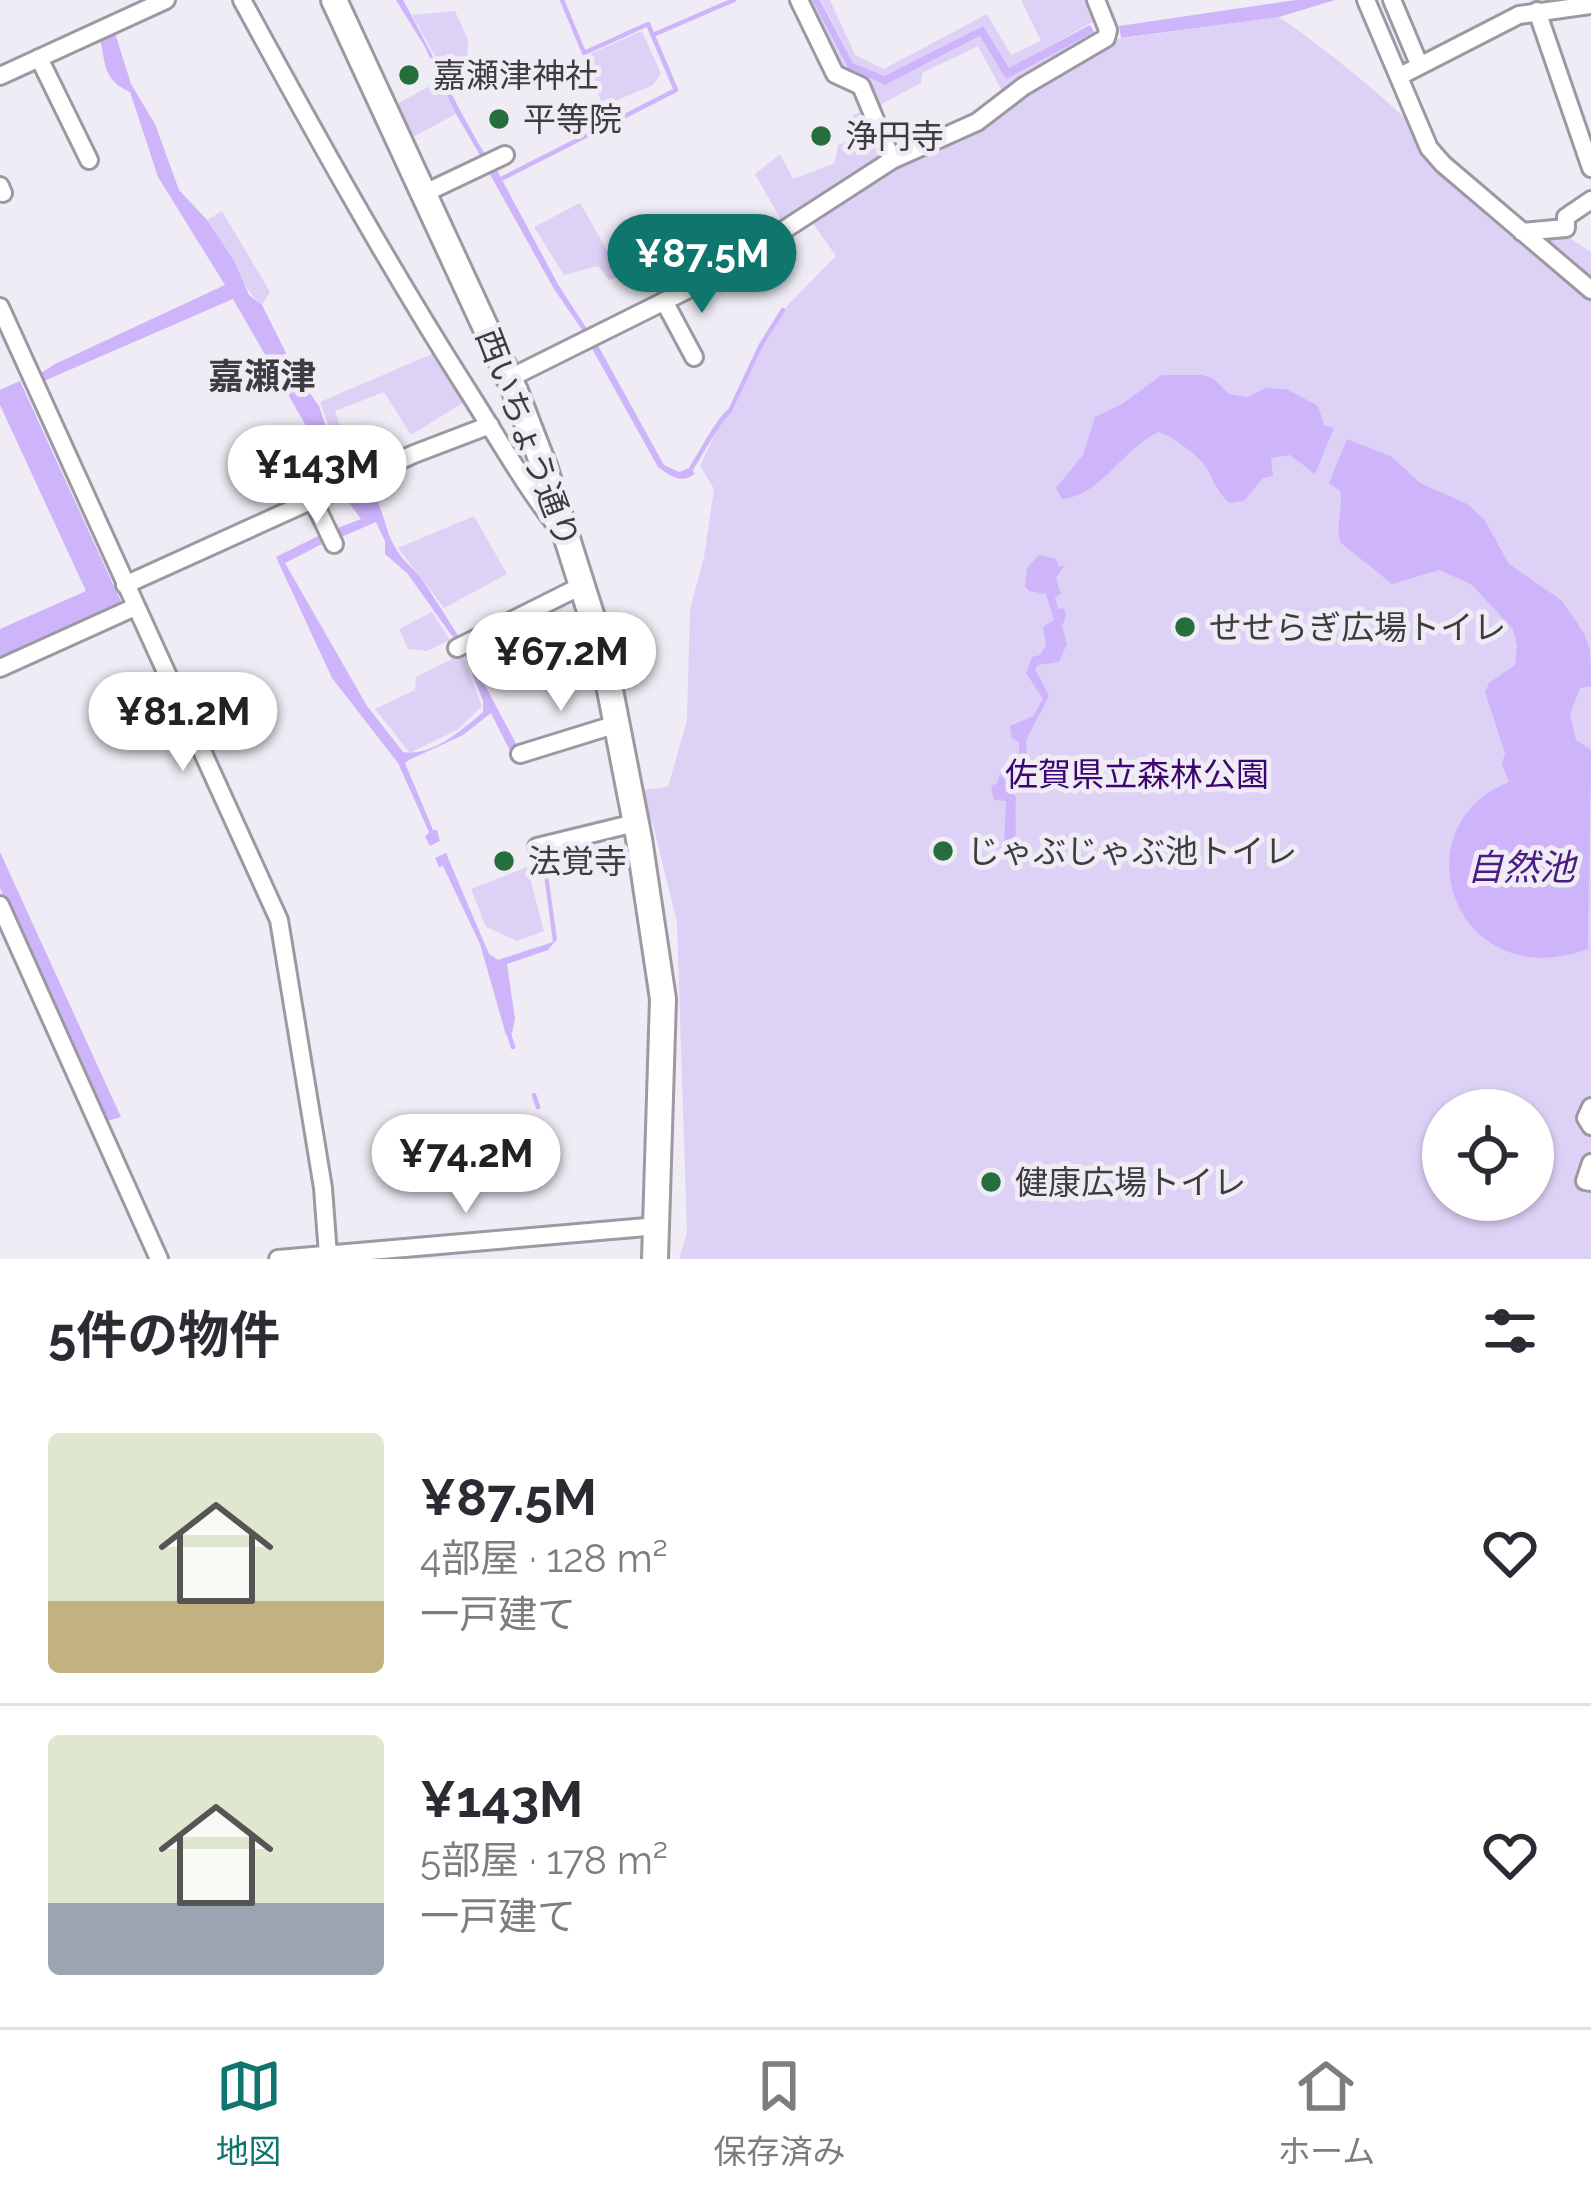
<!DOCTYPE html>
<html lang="ja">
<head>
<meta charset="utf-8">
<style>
	body { margin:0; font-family:Raleway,"Noto Sans JP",sans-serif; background:#f7f7f7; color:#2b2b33; height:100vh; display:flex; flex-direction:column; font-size:45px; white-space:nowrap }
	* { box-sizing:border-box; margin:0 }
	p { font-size:39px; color:#7c7c81 }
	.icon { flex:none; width:66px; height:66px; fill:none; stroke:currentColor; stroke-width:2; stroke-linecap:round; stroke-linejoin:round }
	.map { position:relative; height:1259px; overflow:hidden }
	.sheet { display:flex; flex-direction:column; background:#fff; flex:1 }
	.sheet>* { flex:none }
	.tools { position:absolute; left:1422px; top:1089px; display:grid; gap:24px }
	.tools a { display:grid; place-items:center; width:132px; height:132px; border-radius:50%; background:#fff; box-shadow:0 3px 9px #0004; font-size:60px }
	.price { position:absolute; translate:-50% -102px; padding:0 27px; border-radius:42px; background:#fff; color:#222; font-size:39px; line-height:78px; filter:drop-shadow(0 3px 6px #0008) }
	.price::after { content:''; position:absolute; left:50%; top:72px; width:36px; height:27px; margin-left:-18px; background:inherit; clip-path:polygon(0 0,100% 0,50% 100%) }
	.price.active { background:#0f766e; color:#fff }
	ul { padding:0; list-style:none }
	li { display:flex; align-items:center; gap:36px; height:300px; padding:0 48px }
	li+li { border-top:3px solid #e1e1e2 }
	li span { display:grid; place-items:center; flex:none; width:336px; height:240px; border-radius:12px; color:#555 }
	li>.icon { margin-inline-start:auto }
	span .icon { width:144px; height:144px; fill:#fffc; stroke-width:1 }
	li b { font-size:51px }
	h2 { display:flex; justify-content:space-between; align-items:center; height:144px; padding:0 48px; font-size:51px }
	.dock { display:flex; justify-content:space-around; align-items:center; height:168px; border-top:3px solid #e1e1e2; background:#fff; font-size:33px; color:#7c7c81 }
	.dock a { display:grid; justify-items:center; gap:6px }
	.dock .active { color:#0f766e }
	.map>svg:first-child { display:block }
</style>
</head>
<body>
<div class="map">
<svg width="1591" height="1259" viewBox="0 0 1591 1259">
	<rect width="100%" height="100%" fill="#efecf5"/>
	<path fill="#ddd1f6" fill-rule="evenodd" d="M805 0H812L848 68 885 85 981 36 1006 78 1094 32 1099 36 1002 91 978 46 922 73 921 83 874 108 843 74Z
		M821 0H830L855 55 884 69 987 14 1011 55 1041 41 1021 0H1088L1096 20 1009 69 983 27 886 76 853 63Z
		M455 11 468 40 467 63 446 76 412 15Z
		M1279 17C1394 96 1491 200 1591 297V1259H679L687 1233 677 923 653 824 647 815 644 790 668 787 687 720 690 609 704 557 714 489 700 466 723 416 732 413 763 346 788 305 836 256 809 218 875 175 981 127 1049 79 1118 39ZM1443 1110H1533V1200H1443Z
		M642 31 661 74 653 85 603 106 583 57Z
		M441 80 456 114 411 138 395 105Z
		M865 109 883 151 878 162 784 225 755 174 780 154 793 179 835 163 838 145 856 137 852 116Z
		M580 203 622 276 609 280 598 266 564 275 534 227Z
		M222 211 270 292 262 305C242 289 223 245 207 220Z
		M1564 234 1591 252V279L1541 236Z
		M439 351 469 399 411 435 384 392 335 411 341 430 332 435 320 402Z
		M474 516 507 574 444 608 398 548Z
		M432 612 450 640 426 651 408 649 399 629Z
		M462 654 482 706 457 730 410 753 375 709 415 690 416 677Z
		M527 867 544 931 517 941 486 927 471 889Z"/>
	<path fill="#cdb4fb" d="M396 0H403C432 52 455 105 486 156L481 157 456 114 425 47Z
		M812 0H820L853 63 885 76 983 26 1009 68 1090 25 1094 32 1006 79 980 36 885 85 848 68Z
		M1296 0H1335L1279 17 1121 38 1119 26Z
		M115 33 131 84 155 124 179 190 207 220 234 261 249 295 262 305 298 377 319 406 329 436 350 470 335 476 233 299 44 381 41 373 55 364 225 285 158 177 130 92C103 80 106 65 100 39Z
		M494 165 559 286 591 335 587 337 554 289 487 169Z
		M596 342 664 465 679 472 690 468 695 473C683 485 670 476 658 467L590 345Z
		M1162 375H1202L1214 379 1229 394 1247 397 1266 388 1286 389 1318 406 1324 425 1334 428 1315 474 1290 455 1271 458 1273 476 1263 478 1244 501 1230 503C1214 491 1213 474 1201 461 1193 452 1170 435 1159 432 1122 448 1103 495 1062 499L1056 488 1083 455 1095 417 1122 404Z
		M20 381 122 604 0 658V629L86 591 0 405V390Z
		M1347 439 1392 457 1420 483 1467 504 1484 519 1509 564 1561 600 1584 633 1590 651 1591 686 1580 688 1570 714 1576 740 1591 750 1588 949C1453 998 1397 826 1509 782L1502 764 1505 753 1485 692 1489 683 1515 665 1517 645 1513 629 1471 584 1439 570 1392 584 1341 543C1334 528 1344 507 1340 491L1329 483Z
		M368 487C385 506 383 528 395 547 401 559 412 567 420 577 435 598 448 620 462 642L457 643 407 573 385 554V541L376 522 339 538 335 529 361 519 344 496Z
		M320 535 324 543 285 563 367 706 403 752C432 757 462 730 483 712V701L463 651 466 650 520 751 511 753 491 713 463 735 409 760 405 763 433 830H437L440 841 430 846 425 837 429 832 398 763 332 678 276 557Z
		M1039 555 1056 559 1059 567 1065 565 1056 578 1061 594 1055 597 1058 609 1064 608 1066 616 1062 626 1067 644 1059 662 1038 665 1035 669 1049 696 1026 740 1027 759 1009 786 1016 798C1014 817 1019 843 1011 857L1004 843 1006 801 994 800 991 786 997 783 1001 771 1019 758V742L1012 738 1010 726 1033 716 1043 699 1026 673 1032 657 1040 655 1046 645 1043 627 1054 620 1046 594 1029 591 1025 586 1027 568Z
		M0 852 121 1117 107 1121 0 888Z
		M541 852 545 853 557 939 548 950 507 964 515 1019 512 1033 506 1035 480 944 443 866 439 867 435 858 446 853 489 954 498 960 553 942Z"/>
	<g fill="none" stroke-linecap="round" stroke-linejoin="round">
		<path stroke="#cdb4fb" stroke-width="4.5" d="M655 34 734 0
			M503 178 676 90 648 24 584 53 562 0
			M691 469C700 455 719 418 730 411L761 345 783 310
			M509 1034 513 1047
			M534 1095 538 1107"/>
		<g stroke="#9c99a2" stroke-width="22">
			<path id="minor" d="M242 0C314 132 387 264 468 391 498 438 524 485 559 529
				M799 0 835 74 861 86 892 160
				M1366 0 1429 148 1443 164 1591 290
				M1392 0 1419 64
				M1537 11 1591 168
				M39 58 89 160
				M0 76 166 0
				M1400 76 1519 15 1591 5
				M0 186 3 193
				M425 193 505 155
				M1522 232 1566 228V217L1591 200
				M664 301 694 357
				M0 307 279 920 323 1188 328 1255
				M510 378 705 281 892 160 977 122 1024 86 1106 38 1108 30 1096 0
				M313 500 334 544
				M125 585 414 454 490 425
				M457 648 581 586
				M0 668 135 607
				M520 754 617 724
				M537 847 635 823
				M0 905 159 1259
				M1591 1107 1586 1118 1591 1126
				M1591 1163 1585 1181 1591 1182
				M278 1259 658 1226"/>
		</g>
		<g stroke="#9c99a2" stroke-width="30">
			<path id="highway" d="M334 0 515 391 545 469 602 649 639 839 663 999 655 1259"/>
		</g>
		<use href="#minor" stroke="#fff" stroke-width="16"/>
		<use href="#highway" stroke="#fff" stroke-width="24"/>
	</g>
	<g fill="#266e3b" stroke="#efecf5" stroke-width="4.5">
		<circle cx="409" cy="75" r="12"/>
		<circle cx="499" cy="119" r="12"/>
		<circle cx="821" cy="136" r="12"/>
		<circle cx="1185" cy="627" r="12"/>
		<circle cx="943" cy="851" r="12"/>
		<circle cx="504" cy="861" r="12"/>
		<circle cx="991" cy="1182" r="12"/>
	</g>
	<g text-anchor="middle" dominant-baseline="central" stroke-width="10" stroke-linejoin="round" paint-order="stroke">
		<g font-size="33" fill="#3d3c3f" stroke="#efecf5" text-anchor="start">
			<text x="433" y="75">嘉瀬津神社</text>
			<text x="523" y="119">平等院</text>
			<text x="845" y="136">浄円寺</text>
			<text x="1209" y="627">せせらぎ広場トイレ</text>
			<text x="967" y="851">じゃぶじゃぶ池トイレ</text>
			<text x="528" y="861">法覚寺</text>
			<text x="1015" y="1182">健康広場トイレ</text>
		</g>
		<g font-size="33" fill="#3d3c3f" stroke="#efecf5">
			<text transform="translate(528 438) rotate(69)">西いちょう通り</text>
		</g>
		<g font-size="33" fill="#3d056f" stroke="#efecf5">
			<text x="1137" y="774">佐賀県立森林公園</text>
		</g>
		<g font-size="36" font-weight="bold" fill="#3d3c3f" stroke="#efecf5">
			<text x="262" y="376">嘉瀬津</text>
		</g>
		<g font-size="36" font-style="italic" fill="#4c1d81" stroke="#efecf5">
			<text x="1521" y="867">自然池</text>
		</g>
	</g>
</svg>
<div class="tools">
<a><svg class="icon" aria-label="locate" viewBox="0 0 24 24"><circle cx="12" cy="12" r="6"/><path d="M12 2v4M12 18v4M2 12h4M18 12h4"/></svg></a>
</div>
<b class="price active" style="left:702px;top:316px">¥87.5M</b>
<b class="price" style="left:317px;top:527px">¥143M</b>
<b class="price" style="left:561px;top:714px">¥67.2M</b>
<b class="price" style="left:183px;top:774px">¥81.2M</b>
<b class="price" style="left:466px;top:1216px">¥74.2M</b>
</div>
<section class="sheet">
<h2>5件の物件<svg class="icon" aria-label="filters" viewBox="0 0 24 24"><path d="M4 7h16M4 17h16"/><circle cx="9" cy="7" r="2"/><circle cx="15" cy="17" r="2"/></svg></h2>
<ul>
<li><span style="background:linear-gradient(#dfe7d0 70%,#c2b280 0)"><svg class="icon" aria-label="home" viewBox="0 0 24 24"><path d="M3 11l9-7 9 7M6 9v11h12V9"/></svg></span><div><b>¥87.5M</b><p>4部屋 · 128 m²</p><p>一戸建て</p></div><svg class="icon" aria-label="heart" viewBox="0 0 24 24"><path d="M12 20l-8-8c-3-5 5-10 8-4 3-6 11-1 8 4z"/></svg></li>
<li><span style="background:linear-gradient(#dfe7d0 70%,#9aa5b1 0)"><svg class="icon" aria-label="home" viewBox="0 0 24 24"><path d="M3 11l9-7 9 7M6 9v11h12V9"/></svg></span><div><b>¥143M</b><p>5部屋 · 178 m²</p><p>一戸建て</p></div><svg class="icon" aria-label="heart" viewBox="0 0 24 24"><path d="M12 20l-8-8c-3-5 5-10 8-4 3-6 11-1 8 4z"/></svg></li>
</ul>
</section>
<nav class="dock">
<a class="active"><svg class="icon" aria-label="map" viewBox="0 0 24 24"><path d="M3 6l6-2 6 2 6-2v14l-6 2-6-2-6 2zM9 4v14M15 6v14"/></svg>地図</a>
<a><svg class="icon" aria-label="saved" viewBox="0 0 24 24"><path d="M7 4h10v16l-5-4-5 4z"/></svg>保存済み</a>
<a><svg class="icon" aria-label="home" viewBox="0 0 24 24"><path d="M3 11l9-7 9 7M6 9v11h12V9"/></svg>ホーム</a>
</nav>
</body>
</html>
